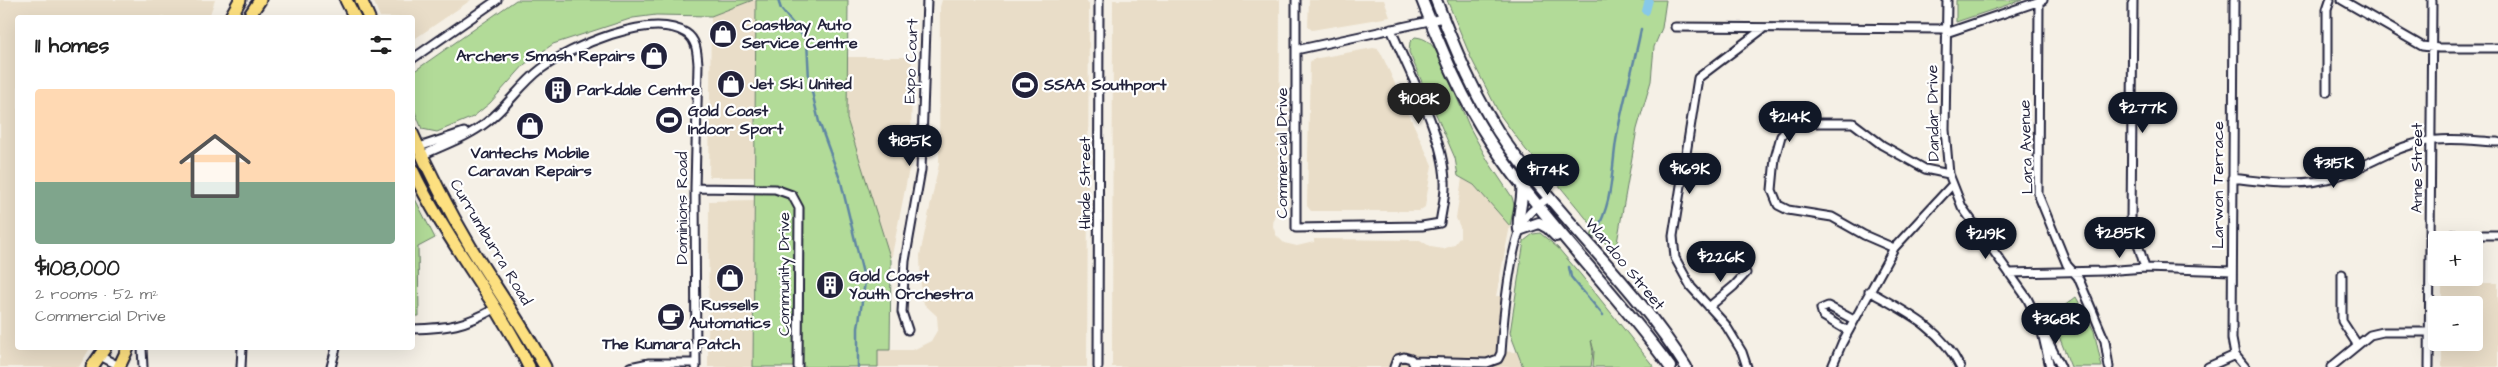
<!DOCTYPE html>
<html lang="en">
<head>
<meta charset="utf-8">
<style>
	body { margin:0; font-family:"Architects Daughter",sans-serif; background:#f2f2f2; color:#222; height:100vh; display:flex; flex-direction:column; font-size:19px; white-space:nowrap }
	* { box-sizing:border-box; margin:0 }
	p { font-size:16px; color:#767676 }
	.icon { flex:none; width:28px; height:28px; fill:none; stroke:currentColor; stroke-width:2; stroke-linecap:round; stroke-linejoin:round }
	.map { position:relative; flex:1; overflow:hidden }
	.panel { position:absolute; left:15px; top:15px; width:400px; height:335px; display:flex; flex-direction:column; background:#fff; border-radius:5px; box-shadow:0 5px 20px #0002 }
	.panel>* { flex:none }
	.controls { position:absolute; left:2428px; top:231px; display:grid; gap:10px }
	.controls a { display:grid; place-items:center; width:55px; height:55px; border-radius:5px; background:#fff; box-shadow:0 5px 20px #0002; font-size:25px }
	.price { position:absolute; translate:-50% -42px; padding:0 11px; border-radius:18px; background:#111827; color:#fff; font-size:16px; line-height:32px; filter:drop-shadow(0 1px 2px #0008) }
	.price::after { content:''; position:absolute; left:50%; top:30px; width:15px; height:11px; margin-left:-8px; background:inherit; clip-path:polygon(0 0,100% 0,50% 100%) }
	.price.active { background:#222; color:#fff }
	ul { padding:0; list-style:none }
	li { display:grid; align-content:center; gap:10px; height:265px; padding:0 20px }
	li+li { border-top:1px solid #e0e0e0 }
	li span { display:grid; place-items:center; height:155px; border-radius:5px; color:#555 }
	li>.icon { margin-inline-start:auto }
	span .icon { width:90px; height:90px; fill:#fffc; stroke-width:1 }
	li b { font-size:21px }
	h2 { display:flex; justify-content:space-between; align-items:center; height:60px; padding:0 20px; font-size:21px }
	.map>svg:first-child { display:block }
</style>
</head>
<body>
<div class="map">
<svg width="2498" height="367" viewBox="0 0 2498 367">
	<rect width="100%" height="100%" fill="#f5f0e6"/>
	<filter id="ink" filterUnits="userSpaceOnUse"><feTurbulence type="fractalNoise" baseFrequency=".02" numOctaves="2"/><feDisplacementMap in="SourceGraphic" scale="10" xChannelSelector="R" yChannelSelector="G"/><feConvolveMatrix kernelMatrix="1 2 1 2 8 2 1 2 1" color-interpolation-filters="sRGB"/></filter>
	<g filter="url(#ink)">
		<path fill="#e9ddc8" d="M0 0H215L209 17 18 18V348H90L79 367H0Z
			M373 0H471L413 40 412 18 380 17Z
			M753 0H756L754 177H709L711 16Z
			M942 0H1086L1089 4 1087 367H878V350H913L931 341 938 329 937 316 924 304 921 290 920 255 939 164 940 7Z
			M1113 0H1280L1279 208 1274 216 1273 226 1276 235 1284 243 1297 246 1314 242V239L1420 240 1431 247 1443 249 1454 245 1460 237V227L1456 218 1462 178 1474 185 1510 226 1496 296H1502L1496 351 1517 352 1522 367H1112Z
			M1309 0H1384L1390 17 1312 30 1308 27Z
			M1373 48 1378 49 1381 53 1432 165 1425 207 1419 211H1311L1307 206 1310 62 1313 59Z
			M847 57H912L911 159 891 260 847 130Z
			M754 200 753 367H708L709 201Z
			M2442 283H2498V367H2442V343L2474 342V305H2442Z"/>
		<path fill="#b2db98" stroke="#6a7e6a" d="M516 0H753L711 16 656 15 633 18 553 44 525 64 490 103 473 117 437 132 422 129 413 107V72Z
			M756 0H848L847 119 891 260 890 350H878V367H753Z
			M1447 0H1666L1662 28 1654 47 1651 81 1637 129 1615 254 1599 236 1595 238 1591 236 1594 228 1548 172 1526 150 1500 115 1471 58Z
			M1956 0H2022L1956 22Z
			M1415 37C1427 38 1432 44 1438 54L1470 128 1488 161 1512 197 1514 205 1510 226 1474 185 1458 176 1455 158 1409 52 1410 42Z
			M413 195 435 238 418 247 419 316H413Z
			M1540 233 1558 248 1581 275 1654 367H1593L1594 351 1591 340 1593 352 1591 367H1523L1510 333 1524 241 1533 234Z
			M2076 297 2094 331 2102 367H2071L2051 316Z"/>
		<g fill="none" stroke-linecap="round" stroke-linejoin="round">
			<path stroke="#5f86a3" stroke-width="2.5" d="M778 0 781 9 807 41 809 79 819 122 841 182 865 282 858 328V367
				M1595 233C1613 202 1611 175 1616 141 1622 104 1634 66 1641 29
				M1569 267 1571 277 1603 315"/>
			<path stroke="#87c9e8" stroke-width="8" d="M1646 11 1649 0"/>
			<g stroke="#22223b" stroke-width="11">
				<path id="minor" d="M1296 0V228L1422 226 1440 223C1442 209 1446 194 1445 181 1443 134 1409 73 1391 29
					M1947 0 1945 130 1949 174 1962 207 2027 298 2061 367
					M2133 0 2131 220 2145 268
					M2234 0 2232 339 2235 355 2245 367
					M2342 0 2422 46 2439 48H2498
					M2039 1 2038 194 2067 265 2078 277 2105 341 2109 367
					M1675 27 1947 29
					M1946 33 2043 0
					M1296 50 1443 18
					M412 59 497 0
					M2327 92V9L2330 0
					M419 147 464 132
					M423 155C444 145 468 137 487 122 507 107 520 85 541 69 570 47 651 11 686 33 697 40 697 53 698 64L695 188 696 367
					M2232 178C2266 182 2304 188 2337 176 2366 167 2392 148 2422 142 2446 137 2474 141 2498 142
					M695 188 775 189 792 195 799 208 798 367
					M2431 235H2498
					M1894 248 1864 235 1832 217 1788 210 1778 205 1772 190 1775 158 1781 136 1793 123H1853L1882 145 1925 169 1949 174
					M2009 273 2104 271 2145 268 2232 271
					M2342 274V321L2357 344
					M1869 291C1906 312 1941 328 1960 367
					M1709 307 1734 286 1746 273
					M2041 328 2050 367
					M412 329C449 328 464 326 496 308
					M908 330 902 312 905 261 921 170 927 0
					M1848 331 1823 316 1821 309 1828 306 1854 320
					M142 348 143 367
					M100 356 121 367
					M1413 361 1487 363 1498 359 1501 353C1503 322 1510 241 1526 217 1532 209 1541 203 1550 197
					M241 367 242 348
					M331 367 336 348
					M630 367 649 363H696
					M1098 367 1099 0
					M1394 367 1397 359 1404 357 1411 359 1415 367
					M1747 367 1742 352 1725 324 1691 287 1675 258 1673 236 1698 78 1764 28
					M1832 367 1842 343 1894 248 1952 185
					M2208 367 2235 355
					M2331 367 2370 335 2383 332H2430
					M2429 367 2432 0"/>
			</g>
			<g stroke="#22223b" stroke-width="14">
				<path id="secondary" d="M1422 0C1441 47 1461 98 1490 141 1543 221 1614 289 1670 367
					M1436 0C1455 49 1477 103 1508 146 1563 222 1636 287 1686 367
					M1522 185C1524 200 1517 214 1519 230L1539 223 1548 228 1556 236"/>
			</g>
			<g stroke="#22223b" stroke-width="15">
				<path id="primary" d="M346 0 355 18
					M361 0 369 18
					M230 18 240 0
					M248 18 260 0
					M412 133C429 172 448 209 470 246 495 287 522 324 545 367
					M412 169C445 239 495 298 529 367
					M92 367 105 348
					M119 367 128 348"/>
			</g>
			<use href="#minor" stroke="#fff" stroke-width="7"/>
			<use href="#secondary" stroke="#fff" stroke-width="10"/>
			<use href="#primary" stroke="#fde080" stroke-width="11"/>
		</g>
	</g>
	<defs>
		<g id="shop-disc" transform="scale(1.4375)"><circle r="9.5" fill="#22223b" stroke="#fff"/><path d="M-5-2.5h2.3a2.7 3.5 0 0 1 5.4 0H5L5.5 6h-11ZM-1.5-2.5h3a1.5 2.3 0 0 0-3 0Z" fill="#fff"/></g>
		<g id="stadium-disc" transform="scale(1.4375)"><circle r="9.5" fill="#22223b" stroke="#fff"/><path d="M0-5a6.5 5 0 1 0 0 10a6.5 5 0 1 0 0-10ZM-3.5-1.8h7v3.6h-7Z" fill="#fff"/></g>
		<g id="building-disc" transform="scale(1.4375)"><circle r="9.5" fill="#22223b" stroke="#fff"/><path d="M-4-6H4V6H1V3H-1V6H-4ZM-2.5-4.3h1.7v1.8h-1.7ZM.8-4.3h1.7v1.8H.8ZM-2.5-1h1.7V.8h-1.7ZM.8-1h1.7V.8H.8Z" fill="#fff"/></g>
		<g id="cafe-disc" transform="scale(1.4375)"><circle r="9.5" fill="#22223b" stroke="#fff"/><path d="M-5.5-4.5H6V0H3Q3 3.5 0 3.5H-2.5Q-5.5 3.5-5.5 0ZM3-3.2v2h1.7v-2ZM-6 4.5H4V6H-6Z" fill="#fff"/></g>
	</defs>
	<g fill-rule="evenodd">
		<use href="#shop-disc" x="723" y="34"/>
		<use href="#shop-disc" x="654" y="56"/>
		<use href="#shop-disc" x="731" y="84"/>
		<use href="#stadium-disc" x="1025" y="85"/>
		<use href="#building-disc" x="558" y="90"/>
		<use href="#stadium-disc" x="669" y="120"/>
		<use href="#shop-disc" x="530" y="126"/>
		<use href="#shop-disc" x="730" y="278"/>
		<use href="#building-disc" x="830" y="285"/>
		<use href="#cafe-disc" x="671" y="317"/>
	</g>
	<g text-anchor="middle" dominant-baseline="central" stroke-width="4.5" stroke-linejoin="round" paint-order="stroke">
		<g font-size="16" font-weight="bold" fill="#22223b" stroke="#fff" text-anchor="start">
			<text x="742" y="25">Coastbay Auto<tspan x="742" dy="18">Service Centre</tspan></text>
			<text x="635" y="56" text-anchor="end">Archers Smash Repairs</text>
			<text x="750" y="84">Jet Ski United</text>
			<text x="1044" y="85">SSAA Southport</text>
			<text x="577" y="90">Parkdale Centre</text>
			<text x="688" y="111">Gold Coast<tspan x="688" dy="18">Indoor Sport</tspan></text>
			<text x="530" y="153" text-anchor="middle">Vantechs Mobile<tspan x="530" dy="18">Caravan Repairs</tspan></text>
			<text x="849" y="276">Gold Coast<tspan x="849" dy="18">Youth Orchestra</tspan></text>
			<text x="730" y="305" text-anchor="middle">Russells<tspan x="730" dy="18">Automatics</tspan></text>
			<text x="671" y="344" text-anchor="middle">The Kumara Patch</text>
		</g>
		<g font-size="16" fill="#22223b" stroke="#fff">
			<text transform="translate(911 61) rotate(-88)">Expo Court</text>
			<text transform="translate(1933 113) rotate(-91)">Dandar Drive</text>
			<text transform="translate(2026 147) rotate(-92)">Lara Avenue</text>
			<text transform="translate(1282 153) rotate(-90)">Commercial Drive</text>
			<text transform="translate(2417 168) rotate(-90)">Anne Street</text>
			<text transform="translate(1085 183) rotate(-90)">Hinde Street</text>
			<text transform="translate(2218 185) rotate(-90)">Larwon Terrace</text>
			<text transform="translate(682 208) rotate(-90)">Dominions Road</text>
			<text transform="translate(491 242) rotate(59)">Currumburra Road</text>
			<text transform="translate(1625 264) rotate(50)">Wardoo Street</text>
			<text transform="translate(784 274) rotate(-90)">Community Drive</text>
		</g>
	</g>
</svg>
<div class="controls">
<a>+</a>
<a>−</a>
</div>
<b class="price active" style="left:1419px;top:125px">$108K</b>
<b class="price" style="left:2143px;top:134px">$277K</b>
<b class="price" style="left:1790px;top:143px">$214K</b>
<b class="price" style="left:910px;top:167px">$185K</b>
<b class="price" style="left:2334px;top:189px">$315K</b>
<b class="price" style="left:1690px;top:195px">$169K</b>
<b class="price" style="left:1548px;top:196px">$174K</b>
<b class="price" style="left:2120px;top:259px">$285K</b>
<b class="price" style="left:1986px;top:260px">$219K</b>
<b class="price" style="left:1721px;top:283px">$226K</b>
<b class="price" style="left:2056px;top:345px">$368K</b>
<section class="panel">
<h2>11 homes<svg class="icon" aria-label="filters" viewBox="0 0 24 24"><path d="M4 7h16M4 17h16"/><circle cx="9" cy="7" r="2"/><circle cx="15" cy="17" r="2"/></svg></h2>
<ul>
<li><span style="background:linear-gradient(#ffd9b3 60%,#7fa58c 0)"><svg class="icon" aria-label="home" viewBox="0 0 24 24"><path d="M3 11l9-7 9 7M6 9v11h12V9"/></svg></span><div><b>$108,000</b><p>2 rooms · 52 m²</p><p>Commercial Drive</p></div></li>
</ul>
</section>
</div>
</body>
</html>
